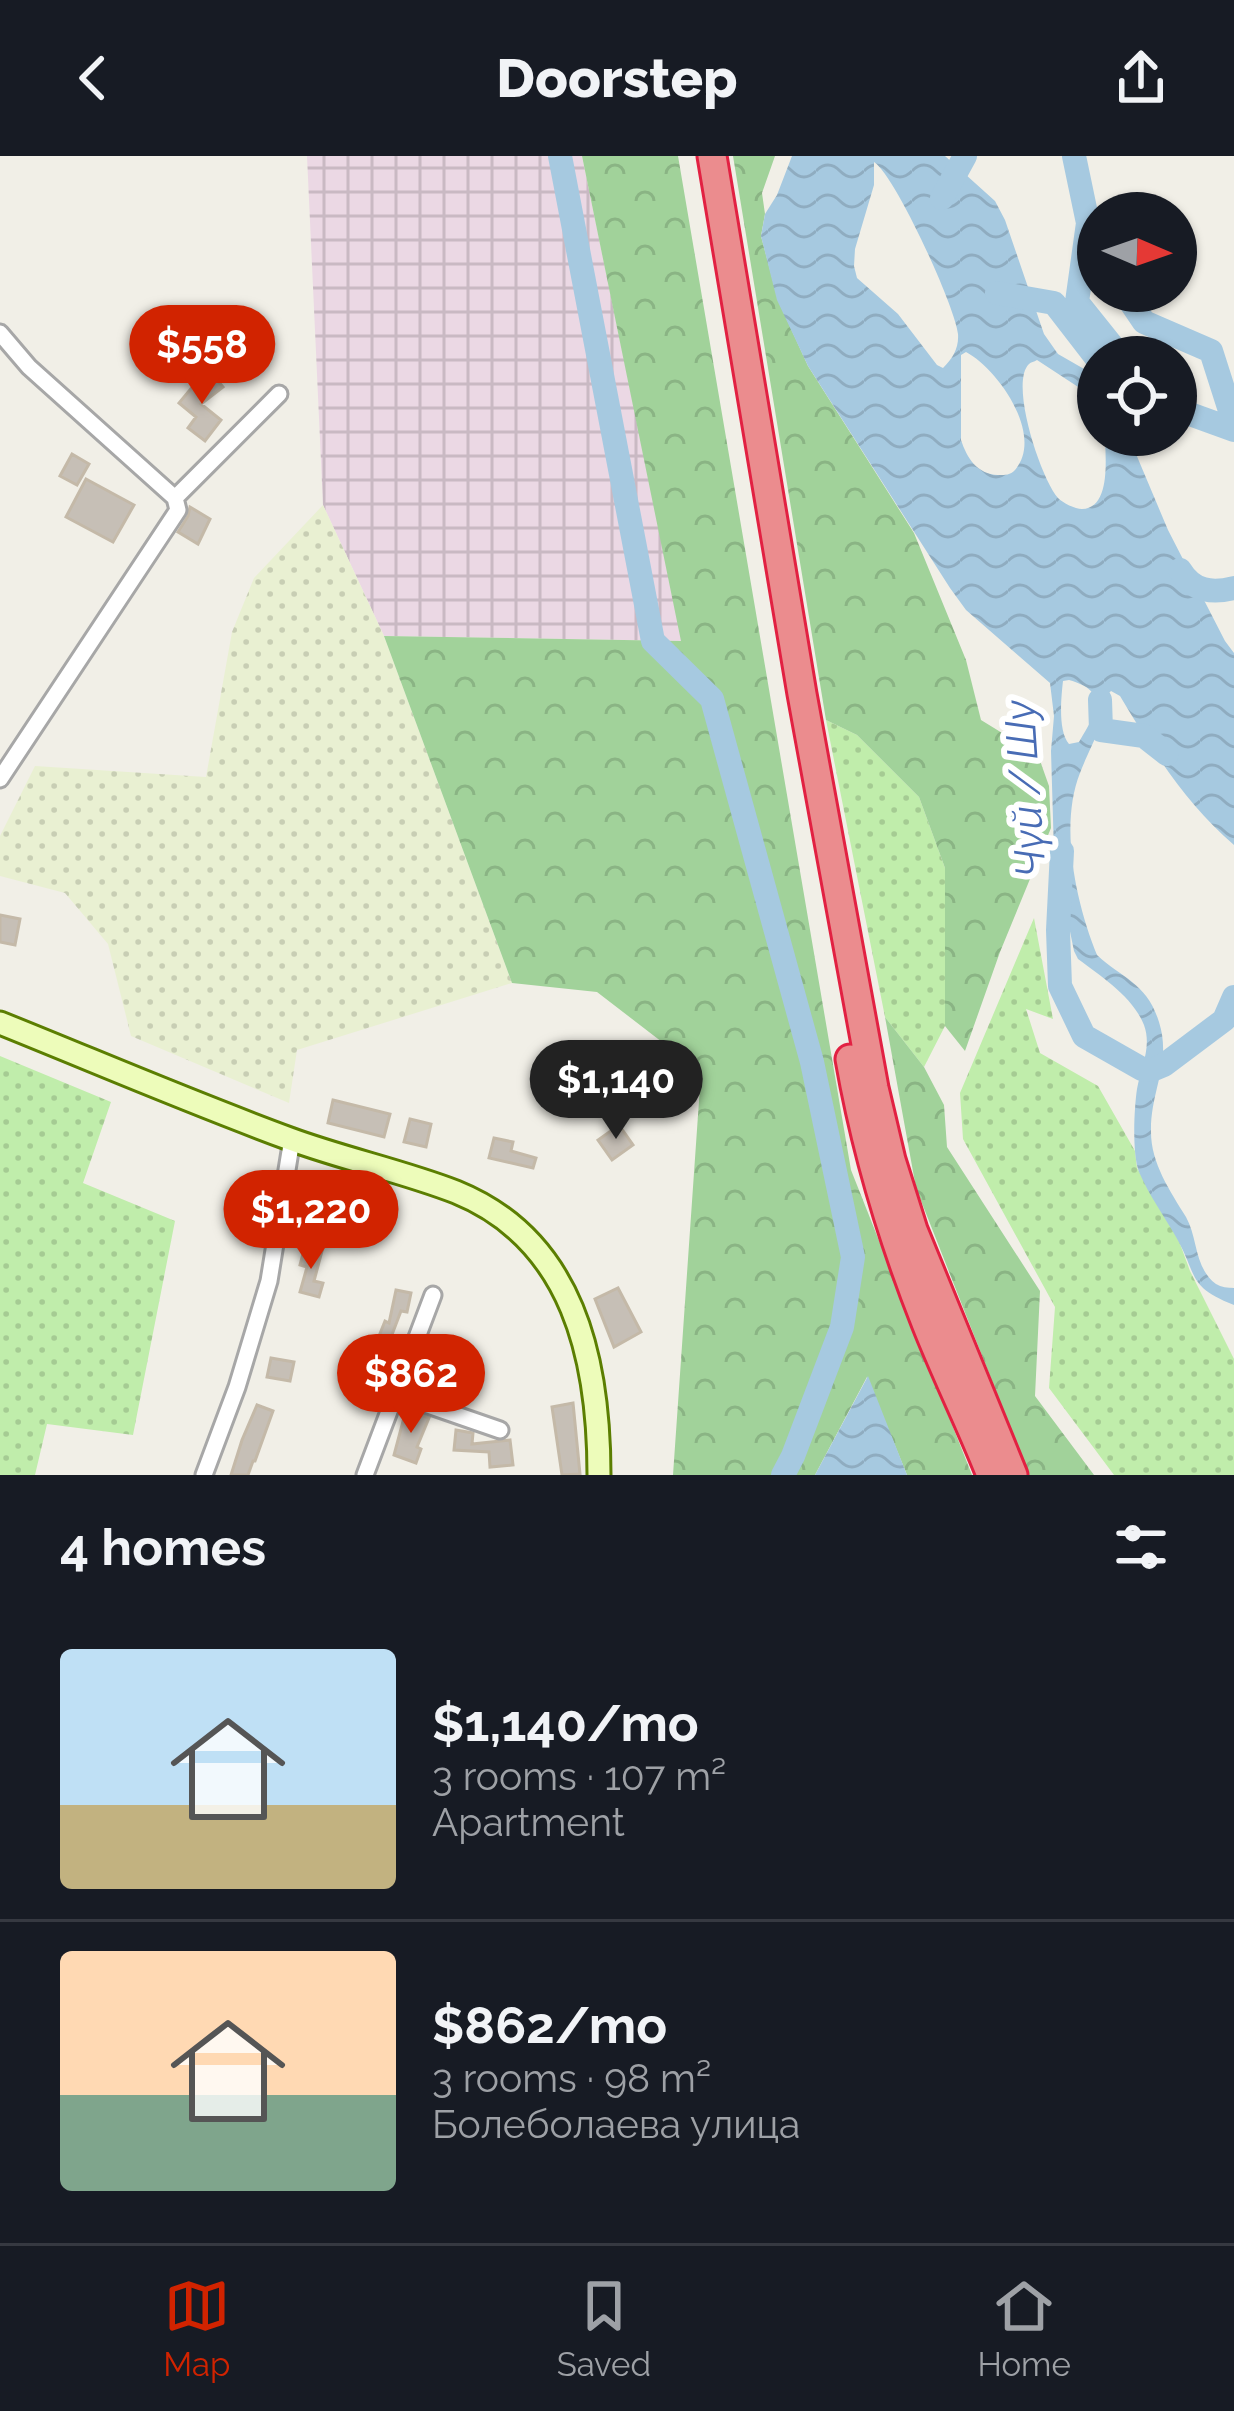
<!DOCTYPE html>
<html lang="en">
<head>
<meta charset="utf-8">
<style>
	body { margin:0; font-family:Raleway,sans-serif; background:#242831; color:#f1f3f6; height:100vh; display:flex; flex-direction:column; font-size:45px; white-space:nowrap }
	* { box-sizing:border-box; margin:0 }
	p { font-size:39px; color:#9ea1a6 }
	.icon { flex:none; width:66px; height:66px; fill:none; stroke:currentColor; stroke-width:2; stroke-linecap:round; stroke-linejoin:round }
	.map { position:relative; height:1319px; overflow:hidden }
	.side { display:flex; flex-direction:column; background:#171b24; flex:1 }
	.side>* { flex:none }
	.needle { width:78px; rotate:92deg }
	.buttons { position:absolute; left:1077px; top:36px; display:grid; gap:24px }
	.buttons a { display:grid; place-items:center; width:120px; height:120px; border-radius:50%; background:#171b24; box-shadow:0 3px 9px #0004; font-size:60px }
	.price { position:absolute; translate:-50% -102px; padding:0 27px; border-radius:42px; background:#d12300; color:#fff; font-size:39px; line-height:78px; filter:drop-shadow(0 3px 6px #0008) }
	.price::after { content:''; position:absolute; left:50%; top:72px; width:36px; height:27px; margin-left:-18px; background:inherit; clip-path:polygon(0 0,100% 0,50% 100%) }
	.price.on { background:#222; color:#fff }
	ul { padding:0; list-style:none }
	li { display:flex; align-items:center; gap:36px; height:300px; padding:0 60px }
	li+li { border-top:3px solid #363941 }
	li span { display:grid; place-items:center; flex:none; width:336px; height:240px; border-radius:12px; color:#555 }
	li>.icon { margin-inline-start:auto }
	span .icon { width:144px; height:144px; fill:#fffc; stroke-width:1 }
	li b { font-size:51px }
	h2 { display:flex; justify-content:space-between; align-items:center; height:144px; padding:0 60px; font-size:51px }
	header { display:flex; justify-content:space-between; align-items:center; height:156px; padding:0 60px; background:#171b24; font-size:54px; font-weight:800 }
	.menu { display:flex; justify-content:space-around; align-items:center; height:168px; border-top:3px solid #363941; background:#171b24; font-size:33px; color:#9ea1a6 }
	.menu a { display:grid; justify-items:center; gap:6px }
	.menu .on { color:#d12300 }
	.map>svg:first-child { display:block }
</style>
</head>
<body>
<header><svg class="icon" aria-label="back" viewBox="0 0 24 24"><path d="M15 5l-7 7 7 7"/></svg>Doorstep<svg class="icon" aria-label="share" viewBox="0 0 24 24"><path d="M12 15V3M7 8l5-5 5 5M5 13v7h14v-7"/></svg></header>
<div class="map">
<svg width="1234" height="1319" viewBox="0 0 1234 1319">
	<defs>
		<pattern id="industrial-grid" width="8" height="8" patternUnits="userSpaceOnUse" patternTransform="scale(3)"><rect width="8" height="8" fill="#ebd8e4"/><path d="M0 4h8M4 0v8" fill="none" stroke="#c9b9c3"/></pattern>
		<pattern id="farmland-dots" width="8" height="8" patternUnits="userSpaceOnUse" patternTransform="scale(3)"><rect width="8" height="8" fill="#e9f0d2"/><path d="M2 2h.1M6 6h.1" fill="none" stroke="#c8ceb4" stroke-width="1.8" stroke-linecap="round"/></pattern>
		<pattern id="grass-dots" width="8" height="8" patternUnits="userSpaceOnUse" patternTransform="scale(3)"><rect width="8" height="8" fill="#c0edab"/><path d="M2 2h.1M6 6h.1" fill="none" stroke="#a5cb93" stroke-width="1.8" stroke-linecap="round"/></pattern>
		<pattern id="forest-crowns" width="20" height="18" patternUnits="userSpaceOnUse" patternTransform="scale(3)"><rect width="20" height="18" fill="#a1d29a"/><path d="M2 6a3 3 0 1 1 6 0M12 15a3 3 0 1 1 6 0" fill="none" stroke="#8ab484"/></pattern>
		<pattern id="water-waves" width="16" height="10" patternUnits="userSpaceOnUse" patternTransform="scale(3)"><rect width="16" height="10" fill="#a6c9e0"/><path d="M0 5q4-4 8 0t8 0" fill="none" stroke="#8facc0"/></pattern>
	</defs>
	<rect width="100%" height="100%" fill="#f1efe7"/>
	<path fill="url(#industrial-grid)" d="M307 0H582L682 485 384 480 323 349Z"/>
	<path fill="url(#farmland-dots)" d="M323 349 384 480 512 827 297 894 289 947 131 880 108 788 65 737 0 720V680L35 610 206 621 232 476 254 422Z"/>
	<path fill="url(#grass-dots)" d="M826 564 857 579 919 641 945 712V870L924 911 885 861Z
		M1034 762 1053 863 1026 853 1040 897 1098 930 1135 995 1137 1012 1179 1085 1190 1115 1234 1203V1319H1114L1049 1232 1055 1151 963 983 960 937Z
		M0 900 111 946 83 1027 175 1065 133 1279 47 1268 35 1319H0Z"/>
	<path fill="url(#forest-crowns)" d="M582 0H678L851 1014 972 1319H907L867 1221 815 1319H673L701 916 597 836 512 827 384 480 681 485Z
		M733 0H775L762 37 765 58 761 80 778 144 808 210 914 377 966 504 981 564 1038 599 1049 630 1051 672 1000 796 965 895 945 870V712L919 641 857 579 826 564Z
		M885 861 924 911 944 949 947 991 1040 1135 1035 1240 1094 1319H1029L916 1032Z"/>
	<path fill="url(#water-waves)" fill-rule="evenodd" d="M792 0H945L995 45 1005 64 1044 178 1058 198 1098 221V244L1037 204C1034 206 1031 206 1029 208 1009 227 1041 323 1058 342 1063 347 1075 353 1082 353 1112 352 1105 299 1105 279H1128L1168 374 1225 485 1234 497V689C1185 647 1153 595 1120 540L1111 535 1108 538C1103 573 1092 586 1080 617 1059 670 1076 747 1097 799 1123 823 1147 827 1159 866 1172 907 1150 935 1151 976 1151 1007 1170 1035 1186 1061 1198 1082 1194 1112 1216 1128 1221 1131 1228 1132 1234 1132V1149C1186 1130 1198 1119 1176 1081 1164 1060 1149 1039 1139 1016 1132 998 1134 953 1137 933 1141 911 1152 891 1144 869 1133 841 1102 821 1078 803L1074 795 1054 697 1051 595 1054 560 1050 527 966 454 950 432 808 210 777 144 761 80 765 58 777 39ZM874 6C895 19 955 150 958 178 959 192 953 202 943 212L937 209 898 158 857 122 854 110 855 93 874 29ZM966 196C997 212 1045 279 1015 314 1010 319 1006 319 998 319 977 318 967 302 961 284V199ZM1069 524C1111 536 1096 557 1079 586L1069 588C1058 575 1061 543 1063 525Z
		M868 1220 907 1319H815Z"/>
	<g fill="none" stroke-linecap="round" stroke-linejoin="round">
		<path stroke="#a6c9e0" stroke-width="24" d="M560 0 653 485 712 543 812 906 853 1101 842 1171 793 1300 783 1319
			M1074 0 1088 67 1077 146 1121 201
			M942 42 965 0
			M1123 135 1144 166 1211 195 1234 267
			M997 137 1054 147 1098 204
			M1176 253 1234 274
			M1180 414C1193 435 1211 438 1234 432
			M1100 544 1101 574 1144 580 1167 598
			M1062 695 1058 774 1060 830 1084 880 1142 913 1152 914 1164 909 1224 864 1234 841"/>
	</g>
	<path fill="#c6bfb6" stroke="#c4b9a8" stroke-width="3" d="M212 218 223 231 201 248 221 264 205 285 188 272 196 261 179 247 194 229 196 231Z
		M72 298 89 308 77 329 60 320Z
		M86 323 134 349 113 386 66 361Z
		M190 351 210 363 198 388 178 376 188 360Z
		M0 759 20 763 15 789 0 786Z
		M333 944 390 958 384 981 328 967Z
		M410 963 431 968 426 991 404 986Z
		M619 969 633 989 612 1004 598 984Z
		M494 982 513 986 511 995 536 1002 533 1012 489 1002Z
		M305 1090 322 1095 314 1125 323 1127 319 1141 300 1136 307 1111 300 1109Z
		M618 1132 641 1176 614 1191 595 1143Z
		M396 1134 411 1137 407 1156 401 1155 388 1189 377 1185 385 1165 389 1167Z
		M271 1202 294 1206 290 1225 267 1221Z
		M573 1247 580 1318 562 1319 552 1251Z
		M257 1249 273 1255 255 1305H253L248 1319H231L242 1284Z
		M406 1254 429 1262 417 1291 421 1293 416 1307 394 1299Z
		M456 1274 473 1277 472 1288 510 1284 513 1309 490 1311 489 1296 454 1294Z"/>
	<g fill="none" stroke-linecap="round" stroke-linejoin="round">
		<g stroke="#a7a7a7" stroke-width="21">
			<path id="street" d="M0 177 29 211 175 342 178 354 0 623
				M175 342 279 238
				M396 1238 500 1274
				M204 1319 237 1231 269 1125 292 983
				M365 1319 433 1139"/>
		</g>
		<g stroke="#5b7e01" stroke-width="27">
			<path id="secondary" d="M0 867C97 906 192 947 290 983 344 1003 402 1015 456 1036 574 1084 599 1204 599 1319"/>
		</g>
		<g stroke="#e22142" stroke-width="33">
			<path id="highway" d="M712 0 802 538 874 932 891 1004 913 1074 1013 1319
				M850 903C866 994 892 1081 926 1167 946 1218 971 1268 991 1319"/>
		</g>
		<use href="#street" stroke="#fff" stroke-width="15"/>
		<use href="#secondary" stroke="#edfcba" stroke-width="21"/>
		<use href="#highway" stroke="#eb8c8e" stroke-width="27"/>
	</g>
	<g text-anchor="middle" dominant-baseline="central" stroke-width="12" stroke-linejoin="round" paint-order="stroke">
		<g font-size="42" font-style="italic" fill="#486cb5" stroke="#fff">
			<text transform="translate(1025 633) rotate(-94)">Чүй / Шу</text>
		</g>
	</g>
</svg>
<div class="buttons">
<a><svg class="needle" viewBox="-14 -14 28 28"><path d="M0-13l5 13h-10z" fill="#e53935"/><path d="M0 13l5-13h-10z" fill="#9ea1a6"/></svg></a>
<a><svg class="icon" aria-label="locate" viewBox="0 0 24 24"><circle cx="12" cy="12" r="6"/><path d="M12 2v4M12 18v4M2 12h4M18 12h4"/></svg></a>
</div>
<b class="price" style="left:202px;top:251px">$558</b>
<b class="price on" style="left:616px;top:986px">$1,140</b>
<b class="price" style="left:311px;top:1116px">$1,220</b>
<b class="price" style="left:411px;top:1280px">$862</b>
</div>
<section class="side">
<h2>4 homes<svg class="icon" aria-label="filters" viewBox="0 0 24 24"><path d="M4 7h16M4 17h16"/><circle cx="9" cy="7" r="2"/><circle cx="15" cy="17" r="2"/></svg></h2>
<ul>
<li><span style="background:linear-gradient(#bfe0f5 65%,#c2b280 0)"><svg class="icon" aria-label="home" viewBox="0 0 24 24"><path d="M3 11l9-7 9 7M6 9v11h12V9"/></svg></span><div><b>$1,140/mo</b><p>3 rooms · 107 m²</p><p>Apartment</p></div></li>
<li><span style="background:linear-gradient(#ffd9b3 60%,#7fa58c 0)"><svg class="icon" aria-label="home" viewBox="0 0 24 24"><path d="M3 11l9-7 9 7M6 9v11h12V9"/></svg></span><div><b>$862/mo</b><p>3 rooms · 98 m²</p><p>Болеболаева улица</p></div></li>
</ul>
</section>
<nav class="menu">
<a class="on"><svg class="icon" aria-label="map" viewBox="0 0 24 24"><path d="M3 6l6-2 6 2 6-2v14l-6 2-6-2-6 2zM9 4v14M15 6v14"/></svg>Map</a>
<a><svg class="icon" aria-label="saved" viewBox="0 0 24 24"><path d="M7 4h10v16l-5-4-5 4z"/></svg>Saved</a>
<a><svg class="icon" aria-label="home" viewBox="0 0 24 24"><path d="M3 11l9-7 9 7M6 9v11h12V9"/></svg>Home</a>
</nav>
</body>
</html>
